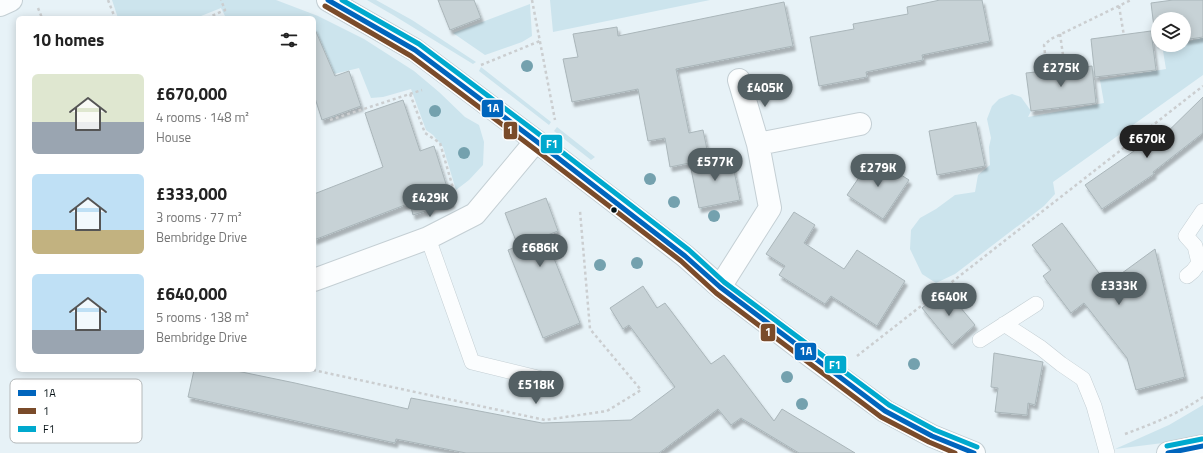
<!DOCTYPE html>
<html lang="en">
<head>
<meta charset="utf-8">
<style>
	body { margin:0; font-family:"Titillium Web",sans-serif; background:#f2f2f2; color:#222; height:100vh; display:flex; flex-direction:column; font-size:15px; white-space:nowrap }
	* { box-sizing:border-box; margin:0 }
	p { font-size:13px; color:#767676 }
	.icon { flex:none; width:22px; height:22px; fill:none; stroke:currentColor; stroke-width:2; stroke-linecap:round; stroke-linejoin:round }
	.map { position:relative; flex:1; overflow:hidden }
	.sheet { position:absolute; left:16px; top:16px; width:300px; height:356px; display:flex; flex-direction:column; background:#fff; border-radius:6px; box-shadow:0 2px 10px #0003 }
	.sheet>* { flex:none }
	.buttons { position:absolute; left:1151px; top:12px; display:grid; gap:8px }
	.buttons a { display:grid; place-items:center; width:40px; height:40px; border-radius:50%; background:#fff; box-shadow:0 2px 10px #0003; font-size:20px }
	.price { position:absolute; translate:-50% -34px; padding:0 9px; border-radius:14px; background:#546064; color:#fff; font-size:13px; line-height:26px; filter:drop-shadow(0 1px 2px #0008) }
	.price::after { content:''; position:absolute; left:50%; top:24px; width:12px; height:9px; margin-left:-6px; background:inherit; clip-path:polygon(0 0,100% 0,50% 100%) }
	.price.current { background:#222; color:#fff }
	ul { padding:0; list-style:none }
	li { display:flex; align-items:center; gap:12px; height:100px; padding:0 16px }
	li span { display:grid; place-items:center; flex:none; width:112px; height:80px; border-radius:6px; color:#555 }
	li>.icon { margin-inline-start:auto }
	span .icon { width:48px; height:48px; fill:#fffc; stroke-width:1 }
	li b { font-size:17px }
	h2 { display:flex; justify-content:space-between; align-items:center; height:48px; padding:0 16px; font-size:17px }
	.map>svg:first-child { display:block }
</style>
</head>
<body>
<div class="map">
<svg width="1203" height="453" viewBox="0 0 1203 453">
	<defs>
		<filter id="shadow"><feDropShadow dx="2.5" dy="4.5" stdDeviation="1" flood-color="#0004"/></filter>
	</defs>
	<rect width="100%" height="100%" fill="#e7f2f7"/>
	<path fill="#cce4ed" d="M112 0H276L318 16 364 39 414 71 439 92 465 117 479 125 484 142 483 165 469 180 456 190 443 147 433 135 426 130 411 89 383 97 371 98 359 68 334 74 324 49 314 52V18H226L221 8 196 18H118Z
		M367 0H376L412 20 476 62 473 64 393 15Z
		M550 0H710L553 32Z
		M530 4 532 36 522 42 485 55 453 33Z
		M1203 38V75L1053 182 1055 194 1044 206 955 274 936 283 922 274 910 249 911 230 920 218 936 209 955 195 975 192 978 175 990 165 989 147 991 138 987 119 992 106 999 99 1012 94 1021 97 1031 111 1028 117 1104 103 1100 80 1166 69 1162 45H1184V42Z
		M481 67 551 122 549 125 479 71Z
		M557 127 595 157 591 160 554 131Z
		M1203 405V434L1163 443 1115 449 1169 425Z"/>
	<path fill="#c7d2d6" stroke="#aab6ba" filter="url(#shadow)" d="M438 0H474L481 18 450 30Z
		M940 0H982L990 41 922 55 923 60 866 72 867 77 819 86 810 37 854 29 853 24 908 14 907 7Z
		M1173 0H1203V37L1184 40V19H1158V43L1156 44 1151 3Z
		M784 2 793 46 676 69 689 133 703 130 709 159 670 167 665 138 648 141 638 89 572 102 563 59 578 57 573 34 617 27 618 36Z
		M314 27 335 76 349 71 361 106 322 120 314 95Z
		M1151 31 1156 70 1095 77 1091 39Z
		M1092 66 1096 103 1031 111 1026 73Z
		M1203 97V133L1153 172 1154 174 1102 209 1085 185 1147 142 1151 148Z
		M403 100 420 151 434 146 452 203 413 215 410 203 314 240V194L383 167 365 113Z
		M976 122 985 166 937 175 929 131Z
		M731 156 740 200 699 208 690 164Z
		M873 157 909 180 883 219 847 195Z
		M546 198 558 231 545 236 580 323 543 338 508 250 518 246 505 213Z
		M794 212 815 225 804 243 844 269 857 250 905 281 877 326 831 296 825 304 779 275 785 266 766 254Z
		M1062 223 1107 284 1155 249 1185 377 1136 390 1127 358 1084 303 1071 313 1043 276 1051 270 1032 245Z
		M643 286 657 308 665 303 711 364 724 355 774 421 782 409 855 453H799L741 418 731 425 718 409 659 453H466L396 439 395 443 188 397 194 370H232L295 383 408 409 411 398 542 423 631 420 675 387 629 325 623 329 610 308Z
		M945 289 975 325 952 345 922 308Z
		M994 353 1043 362 1035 405 1028 403 1027 415 995 412 998 388 991 387Z"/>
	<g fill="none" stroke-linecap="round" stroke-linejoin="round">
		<g stroke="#c4cfd4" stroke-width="16">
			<path id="lane" d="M428 238 472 362 542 379
				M1187 276 1193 271 1199 263 1195 246 1186 236 1203 211
				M1004 324 1041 348 1061 364 1083 379 1094 406 1107 453
				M980 340 1036 304"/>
		</g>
		<g stroke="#c4cfd4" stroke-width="24">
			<path id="street" d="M328 0 415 50 536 141 685 256 720 287 801 349 885 411 932 436 974 453
				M0 5 11 0
				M739 80 758 144
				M314 280 428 238 475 214 536 141
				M720 287 770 208 758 144 860 124
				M1168 453 1203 446"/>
		</g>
		<path stroke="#cbced0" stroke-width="2.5" stroke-dasharray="3 3" stroke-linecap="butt" d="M108 0 115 18
			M532 0 555 120
			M1119 6 1124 36
			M38 8 42 18
			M207 18 225 10 221 0
			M1060 34 1065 69
			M481 65 540 41
			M1047 71 1044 45 1051 39 1131 0
			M410 94 425 133 440 143 455 195
			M330 120 422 90
			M857 356 1203 86
			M313 370 545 420 607 411 641 390 590 329 580 211
			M1125 434C1152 424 1180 413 1203 397"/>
		<use href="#lane" stroke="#fbfdfe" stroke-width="15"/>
		<use href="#street" stroke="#fbfdfe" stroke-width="22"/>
		<g stroke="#fff" stroke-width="8">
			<path id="bus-1" d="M328 0 415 50 536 141 685 256 720 287 885 411 932 436 974 453
				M1168 453 1203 446"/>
		</g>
		<g stroke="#fff" stroke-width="8">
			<path id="bus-2" d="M325 6 411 56 532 147 681 261 716 293 881 417 929 442 955 453"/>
		</g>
		<g stroke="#fff" stroke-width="8">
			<path id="bus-3" d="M342 0 419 44 540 135 689 250 724 282 889 405 935 430 977 447
				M1167 446 1202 439"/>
		</g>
		<use href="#bus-1" stroke="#0065bd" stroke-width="5"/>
		<use href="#bus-2" stroke="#7a4b2a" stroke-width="5"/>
		<use href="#bus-3" stroke="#00a9ce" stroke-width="5"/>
	</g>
	<g fill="#74a1ae">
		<circle cx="527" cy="66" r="6"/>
		<circle cx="435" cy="111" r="6"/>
		<circle cx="464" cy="153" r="6"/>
		<circle cx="650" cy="179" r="6"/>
		<circle cx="674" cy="202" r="6"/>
		<circle cx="714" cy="216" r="6"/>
		<circle cx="637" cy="263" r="6"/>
		<circle cx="600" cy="265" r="6"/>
		<circle cx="914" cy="364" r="6"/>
		<circle cx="787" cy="377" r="6"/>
		<circle cx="802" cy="404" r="6"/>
	</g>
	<circle fill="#051115" stroke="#fff" stroke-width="1.5" cx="614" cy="210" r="3.5"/>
	<rect x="10" y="379" width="132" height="64" rx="6" fill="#fff" stroke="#b4b8b9" stroke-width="1"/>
	<rect x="18" y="390" width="18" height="6" fill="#0065bd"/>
	<rect x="18" y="408" width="18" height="6" fill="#7a4b2a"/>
	<rect x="18" y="426" width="18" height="6" fill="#00a9ce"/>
	<g font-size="11" fill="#051115">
		<text x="43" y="397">1A</text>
		<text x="43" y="415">1</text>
		<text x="43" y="433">F1</text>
	</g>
	<g stroke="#fff" stroke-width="1.5">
		<rect x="481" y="99" width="23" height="19" rx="4" fill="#0065bd"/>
		<rect x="503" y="121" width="15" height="19" rx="4" fill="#7a4b2a"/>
		<rect x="540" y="134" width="23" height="20" rx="4" fill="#00a9ce"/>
		<rect x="760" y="323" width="16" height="19" rx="4" fill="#7a4b2a"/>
		<rect x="794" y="342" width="23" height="19" rx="4" fill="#0065bd"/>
		<rect x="824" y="355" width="23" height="19" rx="4" fill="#00a9ce"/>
	</g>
	<g font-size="11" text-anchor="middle" font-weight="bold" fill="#fff">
		<text x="493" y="112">1A</text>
		<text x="510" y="134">1</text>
		<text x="552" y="148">F1</text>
		<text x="768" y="336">1</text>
		<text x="806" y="355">1A</text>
		<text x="835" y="369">F1</text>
	</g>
</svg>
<div class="buttons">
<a><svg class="icon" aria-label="layers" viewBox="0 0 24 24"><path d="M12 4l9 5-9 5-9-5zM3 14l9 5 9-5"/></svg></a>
</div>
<b class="price" style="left:1061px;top:88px">£275K</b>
<b class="price" style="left:765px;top:108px">£405K</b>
<b class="price current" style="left:1147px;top:159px">£670K</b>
<b class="price" style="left:715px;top:182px">£577K</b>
<b class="price" style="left:878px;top:188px">£279K</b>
<b class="price" style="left:430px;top:218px">£429K</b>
<b class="price" style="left:540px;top:268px">£686K</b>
<b class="price" style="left:1119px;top:306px">£333K</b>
<b class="price" style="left:949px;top:317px">£640K</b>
<b class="price" style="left:536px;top:405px">£518K</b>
<section class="sheet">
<h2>10 homes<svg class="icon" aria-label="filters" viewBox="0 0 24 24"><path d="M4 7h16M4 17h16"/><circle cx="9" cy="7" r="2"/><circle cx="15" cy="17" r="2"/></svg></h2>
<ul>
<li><span style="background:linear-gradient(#dfe7d0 60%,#9aa5b1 0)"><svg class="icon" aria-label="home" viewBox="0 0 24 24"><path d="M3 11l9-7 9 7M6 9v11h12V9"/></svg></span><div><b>£670,000</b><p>4 rooms · 148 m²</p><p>House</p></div></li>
<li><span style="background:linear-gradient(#bfe0f5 70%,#c2b280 0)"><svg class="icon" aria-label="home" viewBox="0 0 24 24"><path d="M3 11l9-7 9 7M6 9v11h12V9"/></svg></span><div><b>£333,000</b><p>3 rooms · 77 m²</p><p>Bembridge Drive</p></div></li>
<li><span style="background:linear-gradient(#bfe0f5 70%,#9aa5b1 0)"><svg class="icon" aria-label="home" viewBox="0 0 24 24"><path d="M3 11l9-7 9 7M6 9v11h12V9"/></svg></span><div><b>£640,000</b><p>5 rooms · 138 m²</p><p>Bembridge Drive</p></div></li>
</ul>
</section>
</div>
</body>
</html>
